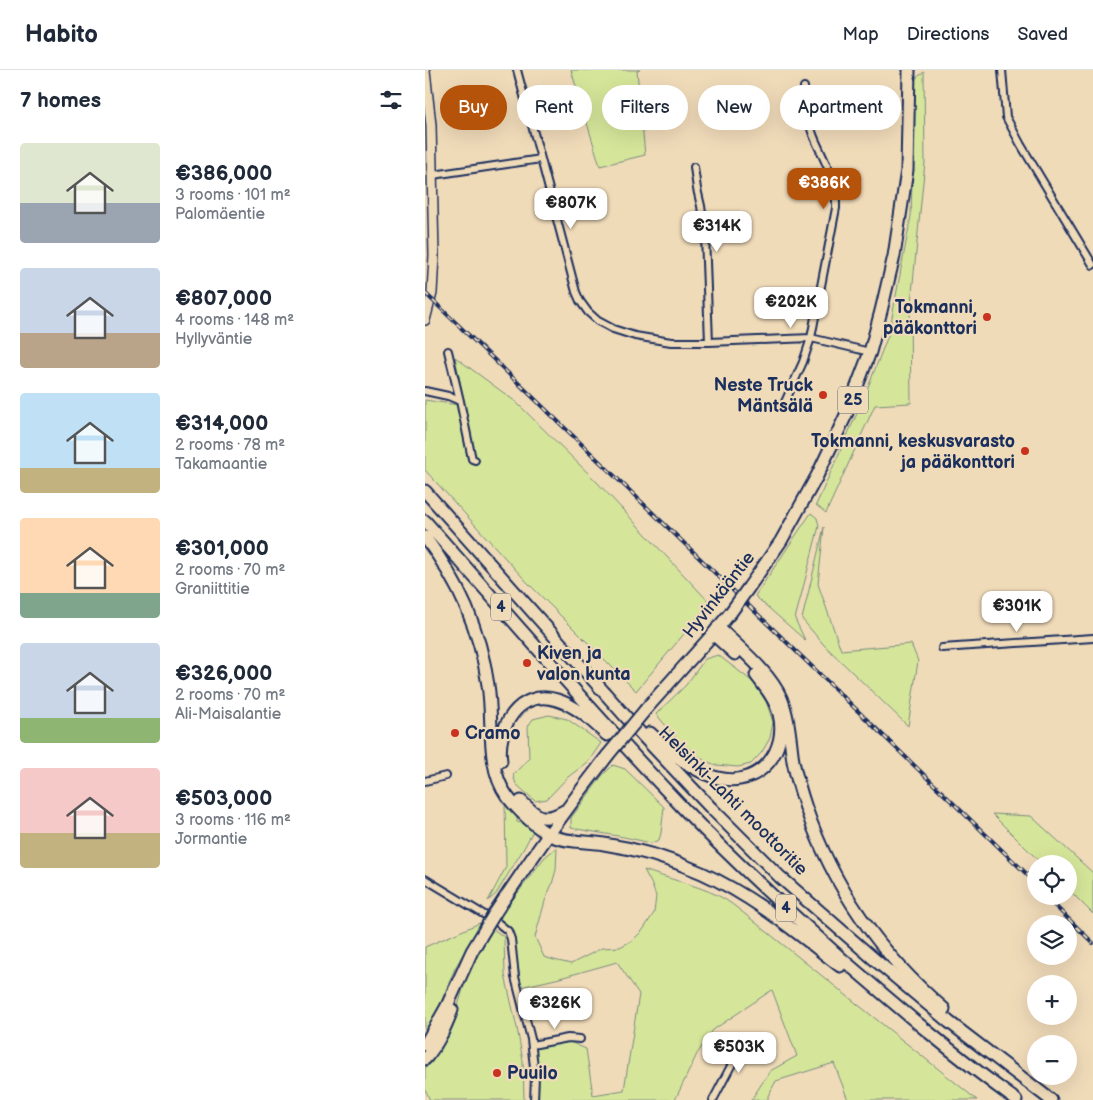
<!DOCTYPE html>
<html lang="en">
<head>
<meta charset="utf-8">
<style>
	body { margin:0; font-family:"Balsamiq Sans",sans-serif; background:#f2f2f3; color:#1f2937; height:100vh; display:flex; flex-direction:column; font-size:19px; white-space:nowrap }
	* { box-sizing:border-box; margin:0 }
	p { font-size:16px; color:#747a83 }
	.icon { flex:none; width:28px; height:28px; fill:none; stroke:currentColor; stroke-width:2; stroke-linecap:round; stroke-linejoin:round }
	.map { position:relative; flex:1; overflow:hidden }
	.side { display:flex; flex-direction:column; background:#fff; width:425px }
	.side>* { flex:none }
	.hud { position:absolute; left:15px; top:15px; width:475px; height:45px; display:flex; gap:10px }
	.buttons { position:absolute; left:602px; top:785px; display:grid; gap:10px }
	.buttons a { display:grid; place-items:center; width:50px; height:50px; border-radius:50%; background:#fff; box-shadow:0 5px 20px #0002; font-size:25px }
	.price { position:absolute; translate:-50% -42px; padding:0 11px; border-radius:10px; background:#fff; color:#222; font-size:16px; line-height:32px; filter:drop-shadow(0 1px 2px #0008) }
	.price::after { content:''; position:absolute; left:50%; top:30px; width:15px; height:11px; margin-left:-8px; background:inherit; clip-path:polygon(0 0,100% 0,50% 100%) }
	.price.on { background:#b45309; color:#fff }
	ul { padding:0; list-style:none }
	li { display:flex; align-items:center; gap:15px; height:125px; padding:0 20px }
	li span { display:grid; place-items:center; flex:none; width:140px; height:100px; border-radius:5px; color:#555 }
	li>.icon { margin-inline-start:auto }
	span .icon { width:60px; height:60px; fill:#fffc; stroke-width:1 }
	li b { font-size:21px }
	h2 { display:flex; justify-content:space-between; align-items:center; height:60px; padding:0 20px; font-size:21px }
	.chip { padding:0 18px; border-radius:22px; background:#fff; box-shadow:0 5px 20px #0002; font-size:18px; line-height:45px }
	.chip.on { background:#b45309; color:#fff }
	header { display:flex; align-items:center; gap:30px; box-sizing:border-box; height:70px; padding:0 25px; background:#fff; border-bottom:1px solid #e0e1e3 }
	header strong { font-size:24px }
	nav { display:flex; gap:28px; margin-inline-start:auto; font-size:18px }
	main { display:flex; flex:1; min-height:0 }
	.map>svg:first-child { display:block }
</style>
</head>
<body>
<header>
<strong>Habito</strong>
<nav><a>Map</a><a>Directions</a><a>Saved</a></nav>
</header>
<main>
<section class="side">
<h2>7 homes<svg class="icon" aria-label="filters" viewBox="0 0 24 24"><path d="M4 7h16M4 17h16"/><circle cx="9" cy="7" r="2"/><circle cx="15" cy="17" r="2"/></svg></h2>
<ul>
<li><span style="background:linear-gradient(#dfe7d0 60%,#9aa5b1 0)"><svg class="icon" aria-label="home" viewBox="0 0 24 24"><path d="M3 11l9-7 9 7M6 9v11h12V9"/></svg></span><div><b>€386,000</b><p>3 rooms · 101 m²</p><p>Palomäentie</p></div></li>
<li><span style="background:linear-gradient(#c9d6e8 65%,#b9a48a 0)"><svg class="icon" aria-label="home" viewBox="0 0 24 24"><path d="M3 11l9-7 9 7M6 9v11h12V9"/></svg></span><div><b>€807,000</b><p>4 rooms · 148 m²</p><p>Hyllyväntie</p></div></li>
<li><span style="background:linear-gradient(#bfe0f5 75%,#c2b280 0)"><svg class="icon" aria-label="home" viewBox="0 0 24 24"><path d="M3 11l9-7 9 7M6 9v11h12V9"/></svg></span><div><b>€314,000</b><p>2 rooms · 78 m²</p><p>Takamaantie</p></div></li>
<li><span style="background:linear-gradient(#ffd9b3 75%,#7fa58c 0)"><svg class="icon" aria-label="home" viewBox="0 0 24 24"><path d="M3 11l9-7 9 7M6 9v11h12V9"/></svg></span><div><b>€301,000</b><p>2 rooms · 70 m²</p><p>Graniittitie</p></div></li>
<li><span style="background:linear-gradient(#c9d6e8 75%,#8fb573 0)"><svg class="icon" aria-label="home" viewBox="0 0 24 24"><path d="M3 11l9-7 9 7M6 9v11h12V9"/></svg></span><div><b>€326,000</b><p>2 rooms · 70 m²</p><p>Ali-Maisalantie</p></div></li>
<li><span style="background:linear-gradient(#f6c9c9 65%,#c2b280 0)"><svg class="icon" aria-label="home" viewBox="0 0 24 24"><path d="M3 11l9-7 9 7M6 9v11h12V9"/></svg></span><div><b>€503,000</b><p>3 rooms · 116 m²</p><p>Jormantie</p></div></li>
</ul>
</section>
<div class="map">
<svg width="668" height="1030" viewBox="0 0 668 1030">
	<rect width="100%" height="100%" fill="#f0dbb9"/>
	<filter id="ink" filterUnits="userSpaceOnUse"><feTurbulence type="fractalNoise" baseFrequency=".02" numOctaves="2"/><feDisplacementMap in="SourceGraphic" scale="10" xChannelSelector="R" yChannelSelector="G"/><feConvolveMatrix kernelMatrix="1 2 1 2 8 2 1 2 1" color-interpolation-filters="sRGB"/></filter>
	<g filter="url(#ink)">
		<path fill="#d5e69a" stroke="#788a7c" d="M146 0H215L212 1 220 85 175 96Z
			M499 2 500 92 485 243 486 333 450 335 401 443 391 435 438 330 464 263 486 146 490 9Z
			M30 287 91 332 170 410 285 533 211 621 101 511 0 400V330L40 336Z
			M386 443 392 448 394 456 370 549 380 570 330 526Z
			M399 457 393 514 416 580 486 574 493 591 483 656 399 575 377 549Z
			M293 585 328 612 341 631 348 652 345 668 337 682 326 694 313 697 291 695 280 691 252 669 231 644 261 615 280 589Z
			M124 645 142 649 176 673 163 692 143 707 122 729 110 731 91 714 88 705 104 688 103 656 108 649Z
			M188 695 200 699 239 737 236 763 234 770 226 773 199 767 146 758V748L177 706Z
			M80 731 92 744V752L104 755 108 761 99 778 71 824 63 831 81 797Z
			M567 744 606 746 668 803V844L644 820V794H617Z
			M132 777 131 800 127 814 120 831 110 867 119 887 129 890 146 894 177 878 195 877 208 870 218 860 229 843 231 826 226 813 219 800C243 809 269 814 292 825 303 830 312 838 321 845L552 1030H423L409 993 351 1011 343 1026V1030H326L345 1001 372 986 347 920 288 960 272 984 250 1030H112L111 977 145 972 161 979 168 1025 199 1020 214 924 192 892 135 908 96 917 89 869 86 859 73 849 119 788Z
			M57 852 30 898 10 947 0 960V877Z
			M68 859 79 867 80 905 92 958 98 991 99 1030H5L0 1019V999L24 966 43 902Z"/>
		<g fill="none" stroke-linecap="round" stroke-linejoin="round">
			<g stroke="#1b2f5e" stroke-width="10">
				<path id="street" d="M92 0 116 89
					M577 0 581 47 596 75 668 195
					M269 97 272 119 276 136 280 165 284 272
					M8 105 116 89 151 222 155 231 163 242 173 251 188 259 210 266 246 272H284L386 268 445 282
					M23 281 35 331
					M0 321 23 326 35 331 47 389 50 390
					M360 332 378 292 386 268 411 138C412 110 399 91 389 67 382 51 380 34 379 17
					M517 578 668 568
					M0 711 21 706
					M0 809 73 853 83 861 86 869 90 907 106 969 110 1007 109 1030
					M107 975 143 968 155 969
					M288 1030 317 975 331 969"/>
			</g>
			<g stroke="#1b2f5e" stroke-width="12">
				<path id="secondary" d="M0 1 6 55 9 185 7 223 0 250"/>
			</g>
			<g stroke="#1b2f5e" stroke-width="15">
				<path id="highway" d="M0 421 218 666 286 738 355 807 449 889 524 952 626 1030
					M0 451C86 548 170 646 259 739 309 791 362 840 416 888 473 937 530 986 591 1030
					M0 467C34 513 55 559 63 615 69 650 60 696 82 726 91 738 113 760 127 766 143 773 162 771 179 774 213 779 246 789 277 803 328 826 371 862 415 896
					M324 517 356 471 392 406 421 345 445 282 456 241 469 186 482 100 484 0
					M293 557C314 578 344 601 356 628 364 647 365 670 368 691 371 706 376 723 381 738 408 817 456 885 519 939
					M288 564 310 584
					M221 639 288 564 306 542
					M225 663C244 681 271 705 298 709 336 715 363 680 354 644 350 629 340 617 331 605
					M76 691C71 658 94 618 132 630 152 636 167 651 182 665
					M96 731C112 747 118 753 139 741
					M70 843C106 788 143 736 183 685
					M0 975 22 936 47 881 62 856
					M0 989C13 974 20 958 27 940"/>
			</g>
			<use href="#street" stroke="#f0dbb9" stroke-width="6"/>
			<use href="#secondary" stroke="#f0dbb9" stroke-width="9"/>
			<use href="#highway" stroke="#f0dbb9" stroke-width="11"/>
			<g stroke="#1b2f5e" stroke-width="4">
				<path id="rail" d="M0 223 611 813
					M620 826 668 873"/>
			</g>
			<use href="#rail" stroke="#f0dbb9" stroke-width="2" stroke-dasharray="5.5" stroke-linecap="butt"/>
			<g stroke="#1b2f5e" stroke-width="15" stroke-linecap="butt">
				<path id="highway-bridge" d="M306 542 324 517
					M183 685 221 639
					M62 856 70 843"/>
			</g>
			<use href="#highway-bridge" stroke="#f0dbb9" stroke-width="11"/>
		</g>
	</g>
	<g fill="#c8321e" stroke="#f0dbb9" stroke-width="2">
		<circle cx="562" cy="247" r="5"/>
		<circle cx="398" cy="325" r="5"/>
		<circle cx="600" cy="381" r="5"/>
		<circle cx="102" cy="593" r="5"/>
		<circle cx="30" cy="663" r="5"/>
		<circle cx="72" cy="1003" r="5"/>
	</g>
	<g text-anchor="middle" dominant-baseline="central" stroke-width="4.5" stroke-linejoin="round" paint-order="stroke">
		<g fill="#f0dbb9" stroke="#5b6379" stroke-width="1">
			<rect x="413" y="316.5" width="30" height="27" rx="4"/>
			<rect x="66" y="523.5" width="20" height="27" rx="4"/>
			<rect x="351" y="824.5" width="20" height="27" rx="4"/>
		</g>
		<g font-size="16" font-weight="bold" fill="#1b2f5e">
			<text x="428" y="330">25</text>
			<text x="76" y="537">4</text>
			<text x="361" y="838">4</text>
		</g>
		<g font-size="18" font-weight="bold" fill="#1b2f5e" stroke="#f0dbb9" text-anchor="end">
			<text x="552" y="237">Tokmanni,<tspan x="552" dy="21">pääkonttori</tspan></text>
			<text x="388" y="315">Neste Truck<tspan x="388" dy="21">Mäntsälä</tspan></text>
			<text x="590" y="371">Tokmanni, keskusvarasto<tspan x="590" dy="21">ja pääkonttori</tspan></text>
			<text x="112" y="583" text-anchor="start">Kiven ja<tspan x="112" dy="21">valon kunta</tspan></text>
			<text x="40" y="663" text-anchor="start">Cramo</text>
			<text x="82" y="1003" text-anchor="start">Puuilo</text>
		</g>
		<g font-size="18" fill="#1b2f5e" stroke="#f0dbb9">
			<text transform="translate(294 525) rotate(-52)">Hyvinkääntie</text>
			<text transform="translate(308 731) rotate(45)">Helsinki-Lahti moottoritie</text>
		</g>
	</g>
</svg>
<div class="buttons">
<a><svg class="icon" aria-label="locate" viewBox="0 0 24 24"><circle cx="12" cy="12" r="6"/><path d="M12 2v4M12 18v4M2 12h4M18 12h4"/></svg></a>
<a><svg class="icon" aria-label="layers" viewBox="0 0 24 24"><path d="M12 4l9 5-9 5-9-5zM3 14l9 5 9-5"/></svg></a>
<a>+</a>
<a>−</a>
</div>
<b class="price on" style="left:399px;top:140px">€386K</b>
<b class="price" style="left:146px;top:160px">€807K</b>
<b class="price" style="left:292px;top:183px">€314K</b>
<b class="price" style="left:366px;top:259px">€202K</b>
<b class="price" style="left:592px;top:563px">€301K</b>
<b class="price" style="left:130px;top:960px">€326K</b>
<b class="price" style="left:314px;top:1004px">€503K</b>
<div class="hud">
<a class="chip on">Buy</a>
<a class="chip">Rent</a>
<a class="chip">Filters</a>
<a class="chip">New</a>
<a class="chip">Apartment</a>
</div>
</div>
</main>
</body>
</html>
